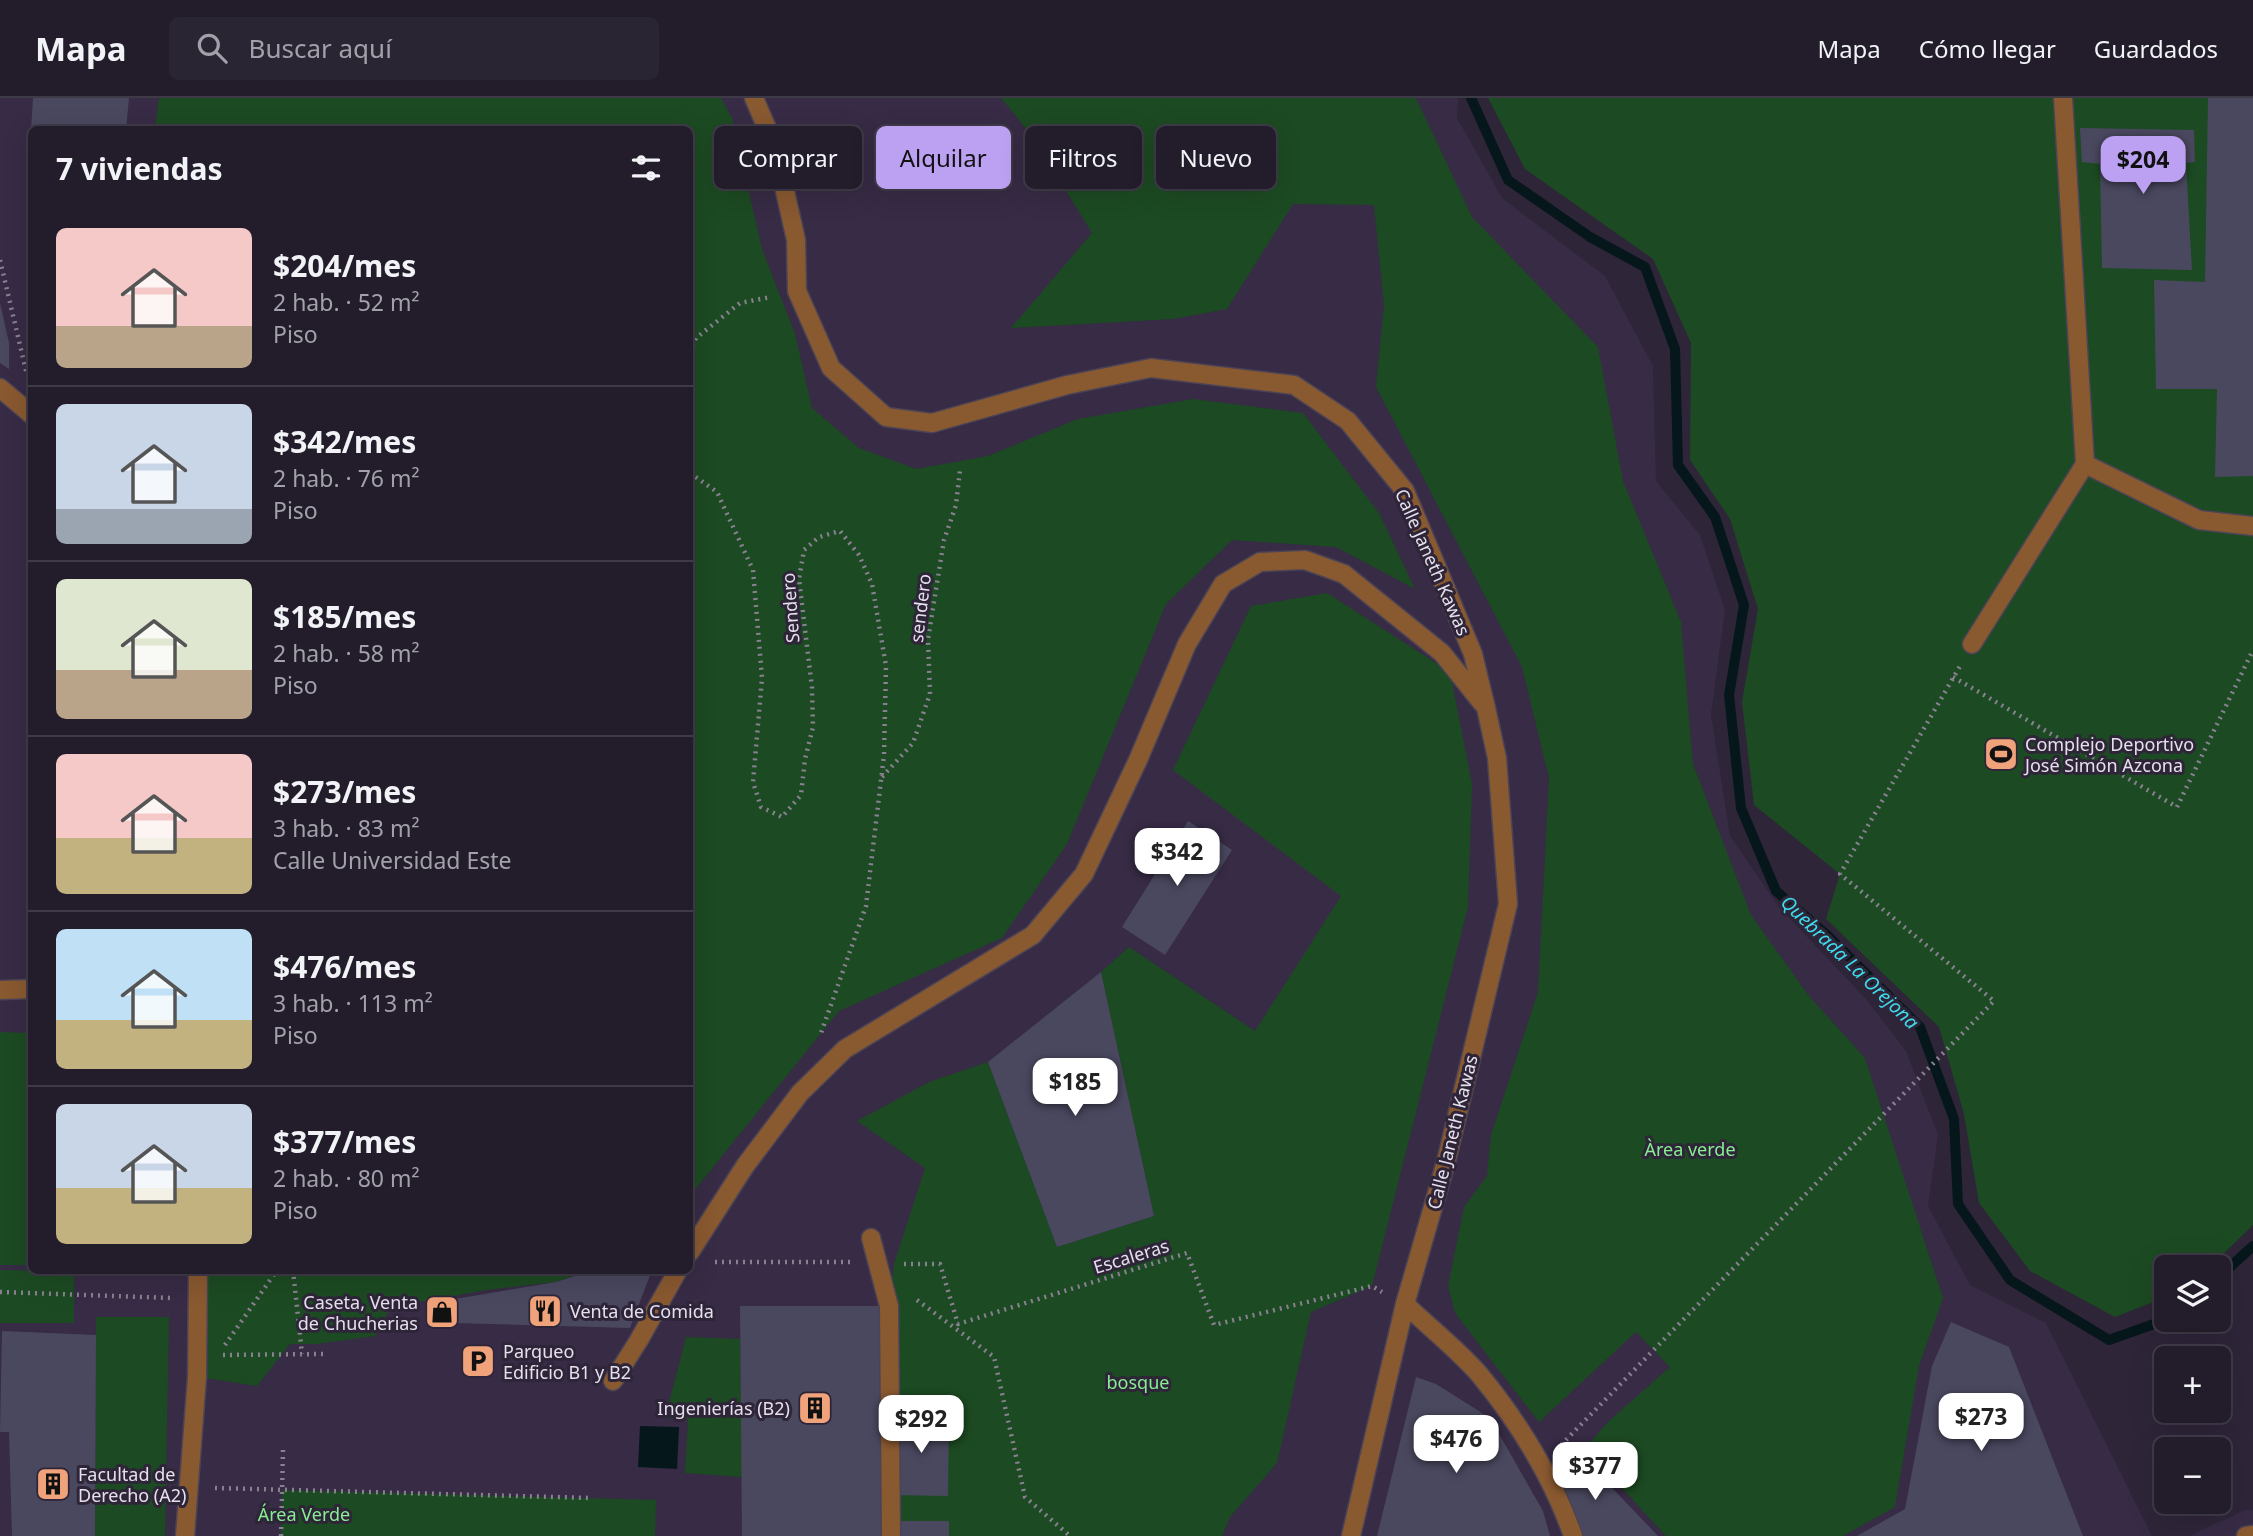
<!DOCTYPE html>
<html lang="es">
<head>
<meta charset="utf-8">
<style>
	body { margin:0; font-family:"Noto Sans",sans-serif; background:#2a2533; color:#f1f3f6; height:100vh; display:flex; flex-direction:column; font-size:26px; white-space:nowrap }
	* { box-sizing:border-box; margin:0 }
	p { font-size:23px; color:#a2a1a9 }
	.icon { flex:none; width:38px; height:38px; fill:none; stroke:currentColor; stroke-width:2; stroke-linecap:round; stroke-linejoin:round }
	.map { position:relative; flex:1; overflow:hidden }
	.details { position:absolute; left:28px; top:28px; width:665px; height:1148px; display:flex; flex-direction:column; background:#221c2b; border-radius:10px; box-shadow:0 7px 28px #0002,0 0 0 2px #3f3a47 }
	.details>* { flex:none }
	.hud { position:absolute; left:714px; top:28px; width:665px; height:63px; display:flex; gap:14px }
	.controls { position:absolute; left:2154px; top:1157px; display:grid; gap:14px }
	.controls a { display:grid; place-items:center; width:77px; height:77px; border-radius:10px; background:#221c2b; box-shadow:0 7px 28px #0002,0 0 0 2px #3f3a47; font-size:35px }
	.price { position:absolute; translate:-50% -60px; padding:0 16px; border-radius:14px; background:#fff; color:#222; font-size:23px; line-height:46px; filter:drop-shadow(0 2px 4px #0008) }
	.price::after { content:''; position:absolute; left:50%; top:42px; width:21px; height:16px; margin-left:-10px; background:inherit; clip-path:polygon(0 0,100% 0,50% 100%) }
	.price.current { background:#bca0f2; color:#111 }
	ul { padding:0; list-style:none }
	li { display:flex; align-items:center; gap:21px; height:175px; padding:0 28px }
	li+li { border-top:2px solid #3f3a47 }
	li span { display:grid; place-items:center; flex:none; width:196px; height:140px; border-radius:10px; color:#555 }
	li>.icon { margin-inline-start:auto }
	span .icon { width:84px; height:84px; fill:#fffc; stroke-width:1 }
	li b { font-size:30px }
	h2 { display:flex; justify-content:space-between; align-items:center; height:84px; padding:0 28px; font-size:30px }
	.tag { padding:0 24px; border-radius:10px; background:#221c2b; box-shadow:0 7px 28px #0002,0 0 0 2px #3f3a47; font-size:24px; line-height:63px }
	.tag.current { background:#bca0f2; color:#111 }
	header { display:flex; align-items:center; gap:42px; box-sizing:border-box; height:98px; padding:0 35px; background:#221c2b; border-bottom:2px solid #3f3a47 }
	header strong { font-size:33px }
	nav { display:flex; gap:38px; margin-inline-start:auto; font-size:24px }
	.search { width:490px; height:63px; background:#2a2533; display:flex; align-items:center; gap:18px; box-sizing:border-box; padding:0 24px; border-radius:10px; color:#a2a1a9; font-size:26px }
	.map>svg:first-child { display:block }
</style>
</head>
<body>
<header>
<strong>Mapa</strong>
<div class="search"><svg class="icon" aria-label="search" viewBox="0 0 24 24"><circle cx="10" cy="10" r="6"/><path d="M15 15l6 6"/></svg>Buscar aquí</div>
<nav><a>Mapa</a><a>Cómo llegar</a><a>Guardados</a></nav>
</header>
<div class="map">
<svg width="2253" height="1438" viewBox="0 0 2253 1438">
	<rect width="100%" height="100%" fill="#2e2539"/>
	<path fill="#372b45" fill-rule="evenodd" d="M0 0H1458L1457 20 1502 100 1605 178 1653 268 1656 383 1700 437 1725 512 1711 616 1730 738 1779 809 1866 901 1906 953 1938 1037 1928 1108 1970 1187 2046 1225 2152 1438H0ZM32 32H690V1172H32Z
		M2245 1412H2253V1438H2189Z"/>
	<path fill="#1c4a22" d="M159 0H721L732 20 762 151 795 236 812 310 859 350 916 371 988 358 1078 321 1193 301 1303 315 1379 415 1415 491 1336 449 1232 442 1166 506 1067 746 1002 840 839 913 690 1098V32L155 31Z
		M1001 0H1416L1472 119 1598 249 1623 383 1681 524 1693 666 1751 817 1809 898 1865 960 1943 1200 1919 1268 1895 1409 1843 1438H1666L1585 1350 1609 1323 1670 1269 1636 1234 1539 1324 1455 1215 1448 1188 1464 1109 1487 1078 1491 1037 1538 894 1549 680 1522 569 1376 289 1384 207 1374 107 1293 106 1227 211 1173 221 1011 230 1092 135 1032 38Z
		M1488 0H2253V1127L2210 1169H2166V1199L2115 1219 2030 1173 1979 1105 1964 1016 1939 929 1826 821 1840 776 1754 707 1742 604 1758 511 1730 421 1690 362 1691 245 1653 161 1525 71Z
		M1327 495 1450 574 1472 686 1468 809 1372 1188 1311 1214 1277 1365 1230 1419 1222 1438H893L889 1208 894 1166 925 1070 857 1023 929 984 988 964 1057 1149 1154 1118 1101 874 1129 849 1255 933 1341 798 1173 672 1251 508Z
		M0 934 31 935V1167H0Z
		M0 1172 74 1173V1225H0Z
		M198 1173H589L555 1184 487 1192 391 1209 375 1238 316 1246H290L257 1288 198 1279Z
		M96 1219H169L165 1438H95Z
		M686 1239 740 1241 742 1379 685 1375 688 1321 665 1320Z
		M282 1392 656 1402 655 1438H281Z"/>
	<path fill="#05171a" d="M640 1328 679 1329 677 1371 638 1369Z"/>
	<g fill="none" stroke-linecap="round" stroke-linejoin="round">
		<path stroke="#05171a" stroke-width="10" d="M1471 0 1508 82 1590 139 1645 169 1675 251 1678 367 1715 419 1744 507 1729 597 1741 710 1776 793 1827 837 1920 929 1954 1021 1958 1106 2010 1182 2109 1242 2154 1226 2166 1219
			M2219 1179 2253 1148"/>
	</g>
	<path fill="#4a485f" d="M33 0H129L126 32H31Z
		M2208 0H2253V378L2215 379 2217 291H2156L2154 182 2205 184Z
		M2080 30 2194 32 2195 64 2186 65 2192 172 2102 170 2100 66 2082 64Z
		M0 205 9 245V271L0 265Z
		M1188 723 1232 752 1165 857 1122 829Z
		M1101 874 1154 1118 1057 1149 988 964Z
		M594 1172H652L630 1230 454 1225 455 1201 556 1184Z
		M433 1204 452 1205 451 1225 431 1223Z
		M740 1208H889L891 1438H742Z
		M1951 1224 2009 1249 2083 1438H1857L1905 1411 1932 1268Z
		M2 1233 96 1237 95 1438H12L9 1334H0Z
		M1416 1279 1436 1286 1490 1320 1543 1413 1550 1438H1377Z
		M893 1316H949L948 1398 892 1397Z
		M1576 1352 1658 1438H1576L1552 1372Z
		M893 1423H949V1438H893Z"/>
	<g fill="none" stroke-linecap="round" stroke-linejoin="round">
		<g stroke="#4b4356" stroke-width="21">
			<path id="minor" d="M754 0 775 49 796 142 797 193 831 270 886 319 932 325 1067 287 1151 270 1294 287 1348 323 1405 393 1473 556 1486 610 1497 660 1508 806 1446 1064 1405 1206 1351 1438
				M0 290 32 317
				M2085 366 2199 422 2253 428
				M1972 546 2085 366 2063 0
				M0 892 32 891
				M871 1140 889 1208 891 1438
				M690 1154 745 1068 800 995 845 951 1033 837 1084 776 1138 662 1187 546 1223 486 1260 464 1305 462 1344 476 1442 555 1482 605
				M1405 1206C1429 1229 1457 1251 1479 1276 1518 1323 1553 1380 1573 1438
				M613 1283 639 1242 678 1172
				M185 1438 197 1279 198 1172
				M2246 1438 2253 1437"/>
		</g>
		<path stroke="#898192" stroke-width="4.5" stroke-dasharray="2 5" stroke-linecap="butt" d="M0 162 27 277
			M690 255 696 240 740 205 771 199
			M690 375 717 394 753 472 762 580 753 684 761 709 782 719 801 697 805 661 813 629 812 590 799 481 804 452 819 439 840 433 859 457 872 486 886 568 884 657 866 808 821 935
			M1953 579 2177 709 2253 552
			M882 679 913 645 930 596 928 541 944 442 956 407 960 372
			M715 1164H850
			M904 1166H940L958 1226 1187 1155 1214 1227 1372 1188 1382 1194
			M293 1172 302 1256
			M0 1194 172 1200
			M917 1202 994 1259 1025 1399 1070 1438
			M225 1247 277 1172
			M223 1257 325 1256
			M1561 1347 1994 903 1840 776 1960 568
			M215 1390 592 1400
			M281 1438 283 1352"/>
		<use href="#minor" stroke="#895930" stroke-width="18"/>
	</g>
	<defs>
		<g id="stadium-square" transform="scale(1.75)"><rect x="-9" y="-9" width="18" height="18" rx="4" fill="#f0a27a" stroke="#2e2539"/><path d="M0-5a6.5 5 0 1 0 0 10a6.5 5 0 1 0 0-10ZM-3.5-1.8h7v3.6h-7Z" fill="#111"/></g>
		<g id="restaurant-square" transform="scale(1.75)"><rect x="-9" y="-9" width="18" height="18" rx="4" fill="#f0a27a" stroke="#2e2539"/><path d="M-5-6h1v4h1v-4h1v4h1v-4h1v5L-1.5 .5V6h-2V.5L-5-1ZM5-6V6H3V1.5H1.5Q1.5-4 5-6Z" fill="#111"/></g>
		<g id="shop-square" transform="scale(1.75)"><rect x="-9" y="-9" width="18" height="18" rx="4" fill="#f0a27a" stroke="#2e2539"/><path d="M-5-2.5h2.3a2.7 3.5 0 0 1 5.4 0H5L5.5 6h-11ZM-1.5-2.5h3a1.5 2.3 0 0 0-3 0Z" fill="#111"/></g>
		<g id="parking-square" transform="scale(1.75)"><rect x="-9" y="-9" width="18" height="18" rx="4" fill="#f0a27a" stroke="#2e2539"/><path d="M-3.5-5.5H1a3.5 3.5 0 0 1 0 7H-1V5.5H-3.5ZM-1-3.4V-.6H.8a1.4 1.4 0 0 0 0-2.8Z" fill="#111"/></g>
		<g id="building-square" transform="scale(1.75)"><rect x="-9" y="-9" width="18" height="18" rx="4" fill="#f0a27a" stroke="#2e2539"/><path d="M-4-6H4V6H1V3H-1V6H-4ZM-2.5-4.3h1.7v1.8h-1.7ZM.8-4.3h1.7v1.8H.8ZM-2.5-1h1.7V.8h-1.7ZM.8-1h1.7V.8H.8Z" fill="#111"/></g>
	</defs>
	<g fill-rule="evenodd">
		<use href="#stadium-square" x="2001" y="656"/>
		<use href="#restaurant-square" x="545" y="1213"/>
		<use href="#shop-square" x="442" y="1214"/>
		<use href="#parking-square" x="478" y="1263"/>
		<use href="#building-square" x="815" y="1310"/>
		<use href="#building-square" x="53" y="1386"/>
	</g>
	<g text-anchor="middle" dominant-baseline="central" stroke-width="6" stroke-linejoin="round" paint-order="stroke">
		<g font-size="18" fill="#e6e0ed" stroke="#2e2539">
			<text transform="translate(1433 464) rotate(66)">Calle Janeth Kawas</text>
			<text transform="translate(790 510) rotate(-94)">Sendero</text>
			<text transform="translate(920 510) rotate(-83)">sendero</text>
			<text transform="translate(1452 1034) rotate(-76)">Calle Janeth Kawas</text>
			<text transform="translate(1131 1158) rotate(-17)">Escaleras</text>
		</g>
		<g font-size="18" fill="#e6e0ed" stroke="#2e2539" text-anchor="start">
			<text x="2025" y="646">Complejo Deportivo<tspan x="2025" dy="21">José Simón Azcona</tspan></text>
			<text x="418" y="1204" text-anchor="end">Caseta, Venta<tspan x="418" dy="21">de Chucherias</tspan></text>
			<text x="570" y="1213">Venta de Comida</text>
			<text x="503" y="1253">Parqueo<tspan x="503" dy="21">Edificio B1 y B2</tspan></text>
			<text x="790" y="1310" text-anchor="end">Ingenierías (B2)</text>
			<text x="78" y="1376">Facultad de<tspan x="78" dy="21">Derecho (A2)</tspan></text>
		</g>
		<g font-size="18" fill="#87ee92" stroke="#2e2539">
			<text x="1690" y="1051">Àrea verde</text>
			<text x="1138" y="1284">bosque</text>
			<text x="304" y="1416">Área Verde</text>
		</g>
		<g font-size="19" font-style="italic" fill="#3edbec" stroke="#2e2539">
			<text transform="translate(1850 864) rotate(44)">Quebrada La Orejona</text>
		</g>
	</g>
</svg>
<div class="controls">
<a><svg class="icon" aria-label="layers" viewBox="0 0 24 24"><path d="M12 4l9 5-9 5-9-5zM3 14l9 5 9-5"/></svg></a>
<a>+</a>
<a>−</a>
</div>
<b class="price current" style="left:2143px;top:98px">$204</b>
<b class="price" style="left:1177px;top:790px">$342</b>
<b class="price" style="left:1075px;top:1020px">$185</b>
<b class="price" style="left:1981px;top:1355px">$273</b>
<b class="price" style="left:921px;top:1357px">$292</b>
<b class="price" style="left:1456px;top:1377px">$476</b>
<b class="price" style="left:1595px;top:1404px">$377</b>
<div class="hud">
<a class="tag">Comprar</a>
<a class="tag current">Alquilar</a>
<a class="tag">Filtros</a>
<a class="tag">Nuevo</a>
</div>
<section class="details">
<h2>7 viviendas<svg class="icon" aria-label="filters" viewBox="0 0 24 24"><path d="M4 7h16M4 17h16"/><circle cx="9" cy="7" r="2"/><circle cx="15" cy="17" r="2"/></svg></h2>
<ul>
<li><span style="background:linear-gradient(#f6c9c9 70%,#b9a48a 0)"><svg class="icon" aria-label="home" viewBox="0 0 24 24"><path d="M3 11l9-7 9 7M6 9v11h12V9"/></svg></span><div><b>$204/mes</b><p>2 hab. · 52 m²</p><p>Piso</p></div></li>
<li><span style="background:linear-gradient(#c9d6e8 75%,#9aa5b1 0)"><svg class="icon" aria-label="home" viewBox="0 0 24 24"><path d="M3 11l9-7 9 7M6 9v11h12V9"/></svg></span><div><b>$342/mes</b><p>2 hab. · 76 m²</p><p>Piso</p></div></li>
<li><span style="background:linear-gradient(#dfe7d0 65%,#b9a48a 0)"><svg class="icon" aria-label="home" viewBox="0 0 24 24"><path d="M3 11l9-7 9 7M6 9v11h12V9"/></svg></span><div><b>$185/mes</b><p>2 hab. · 58 m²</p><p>Piso</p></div></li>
<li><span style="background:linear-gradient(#f6c9c9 60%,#c2b280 0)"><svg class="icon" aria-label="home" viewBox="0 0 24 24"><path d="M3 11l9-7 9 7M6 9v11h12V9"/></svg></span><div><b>$273/mes</b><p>3 hab. · 83 m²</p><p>Calle Universidad Este</p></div></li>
<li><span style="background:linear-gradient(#bfe0f5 65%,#c2b280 0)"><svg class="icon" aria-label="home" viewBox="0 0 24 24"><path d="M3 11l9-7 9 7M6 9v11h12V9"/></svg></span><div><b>$476/mes</b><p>3 hab. · 113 m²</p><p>Piso</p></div></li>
<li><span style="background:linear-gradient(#c9d6e8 60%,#c2b280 0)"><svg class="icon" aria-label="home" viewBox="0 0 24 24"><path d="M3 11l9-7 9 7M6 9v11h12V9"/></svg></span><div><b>$377/mes</b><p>2 hab. · 80 m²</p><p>Piso</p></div></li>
</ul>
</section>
</div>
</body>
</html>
